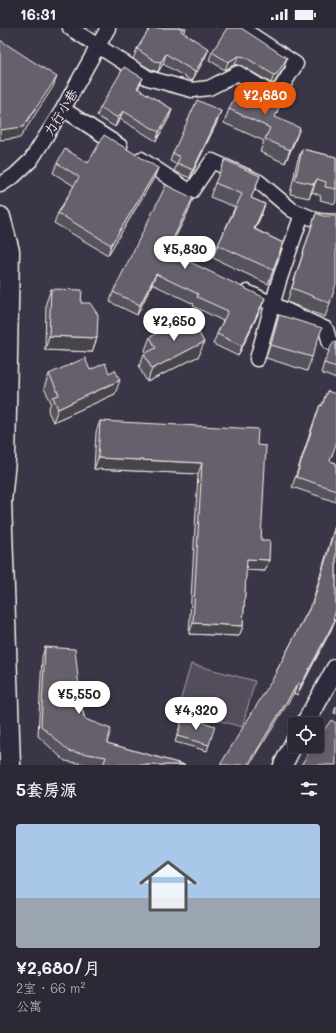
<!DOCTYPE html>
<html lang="zh">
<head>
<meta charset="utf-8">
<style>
	body { margin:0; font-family:Mali,"LXGW WenKai TC",sans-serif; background:#383441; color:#f1f3f6; height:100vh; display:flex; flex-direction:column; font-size:15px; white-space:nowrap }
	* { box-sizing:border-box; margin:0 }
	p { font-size:13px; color:#a6a6ad }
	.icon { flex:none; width:22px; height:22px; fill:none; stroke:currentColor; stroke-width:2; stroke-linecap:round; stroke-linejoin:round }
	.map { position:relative; height:737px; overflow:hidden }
	.panel { display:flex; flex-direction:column; background:#2c2835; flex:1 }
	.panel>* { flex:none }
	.tools { position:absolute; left:288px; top:689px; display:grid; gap:8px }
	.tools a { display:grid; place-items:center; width:36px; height:36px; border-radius:4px; background:#2c2835; box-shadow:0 2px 10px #0003,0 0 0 1px #484450; font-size:20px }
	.price { position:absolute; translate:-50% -34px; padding:0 9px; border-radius:14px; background:#fff; color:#222; font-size:13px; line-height:26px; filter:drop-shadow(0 1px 2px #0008) }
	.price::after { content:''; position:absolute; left:50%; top:24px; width:12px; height:9px; margin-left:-6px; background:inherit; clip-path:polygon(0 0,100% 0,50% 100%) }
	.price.current { background:#ea580c; color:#fff }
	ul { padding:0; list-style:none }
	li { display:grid; align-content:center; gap:8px; height:212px; padding:0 16px }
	li span { display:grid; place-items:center; height:124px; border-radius:4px; color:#555 }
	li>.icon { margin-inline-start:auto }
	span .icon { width:72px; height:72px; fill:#fffc; stroke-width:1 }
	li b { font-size:17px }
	h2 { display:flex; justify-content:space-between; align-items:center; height:48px; padding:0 16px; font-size:17px }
	.status { display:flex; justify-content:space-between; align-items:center; height:28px; padding:0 20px; background:#2c2835; direction:ltr }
	.status svg { height:11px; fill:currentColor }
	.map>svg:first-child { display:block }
</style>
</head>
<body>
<div class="status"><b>16:31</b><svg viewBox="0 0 49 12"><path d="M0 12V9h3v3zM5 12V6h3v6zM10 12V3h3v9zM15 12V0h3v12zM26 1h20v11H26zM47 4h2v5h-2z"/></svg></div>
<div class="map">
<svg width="336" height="737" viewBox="0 0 336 737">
	<rect width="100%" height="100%" fill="#3b3647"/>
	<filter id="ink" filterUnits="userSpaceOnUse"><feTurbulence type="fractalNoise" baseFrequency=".025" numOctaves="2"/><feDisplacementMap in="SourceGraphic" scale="8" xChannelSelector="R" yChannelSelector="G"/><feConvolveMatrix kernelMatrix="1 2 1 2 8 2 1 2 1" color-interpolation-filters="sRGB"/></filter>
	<g filter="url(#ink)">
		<path fill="#534e5c" stroke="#a4a0a2" d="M191 636 255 653 242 699 178 681Z"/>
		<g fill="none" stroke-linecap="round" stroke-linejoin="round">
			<g stroke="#f4f1e8" stroke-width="17">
				<path id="minor" d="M70 0 148 50 192 62 209 60 238 45 269 64 279 63 296 36 241 0
					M63 81 120 118
					M141 131 191 164 212 133 259 154 292 182 319 193 336 194
					M0 157 14 148 31 132 63 81 108 0
					M247 264 326 301 330 315 336 317
					M257 331 279 253 302 186"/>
			</g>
			<g stroke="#f4f1e8" stroke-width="21">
				<path id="tertiary" d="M305 696 336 640
					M283 737 295 713"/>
			</g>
			<g stroke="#f4f1e8" stroke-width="23">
				<path id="secondary" d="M0 189 9 223 5 432 1 473 10 737"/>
			</g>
			<use href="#minor" stroke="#2f2a3d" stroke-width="14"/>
			<use href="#tertiary" stroke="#2f2a3d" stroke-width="18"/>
			<use href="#secondary" stroke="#2f2a3d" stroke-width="20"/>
		</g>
		<path fill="#57535d" stroke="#f4f1e8" d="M150 0H186L183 5 205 30 192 53 163 36 158 44 152 42 133 31 137 21Z
			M212 24 287 30 284 39 274 55H271L242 38 235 36 225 42 209 32Z
			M139 59 138 61 172 81 169 90 156 113 120 91 115 99 97 88 100 80Z
			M229 81 276 89 295 113 285 135 260 124 264 113 224 95Z
			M218 92 190 150 174 143 177 137 170 133 173 125Z
			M302 121 336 129V172L335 176 320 172 321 168 312 164 309 170 290 166 297 134Z
			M57 135H88L158 140 154 150 108 227 54 195 58 185 74 158 53 145Z
			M260 148 251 170 265 176 260 190 255 201 283 215 268 256 213 230 218 217 235 179 210 169 215 155Z
			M190 180 168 223 261 280 238 328 213 316 217 306 223 293 193 278 194 276 152 256 137 287 110 274 113 264Z
			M316 185 330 275 325 289 287 274Z
			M51 261 81 275 97 310 92 324 45 322 46 275Z
			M279 287 312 329 307 343 266 330 274 301Z
			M150 309 199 328 147 354 139 339 144 326 146 325 145 322Z
			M336 314V351L321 345 324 335Z
			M90 342 115 366 53 394 48 383 51 374 44 360 49 346Z
			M327 363 330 433 336 435V474L292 459 316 387 320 377H322Z
			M100 393 257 417 261 512 269 532 265 543 246 542 243 598 239 608 189 606 198 446 94 441 96 404Z
			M336 494V582L333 591 335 592 331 602 297 667 273 652 276 644 312 575Z
			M45 619 81 678 85 691 107 715 185 737H90L65 733 38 708 42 629Z
			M336 678V686L334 685Z
			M183 688 209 717 207 723 175 714Z"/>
		<path fill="#47444c" stroke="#f4f1e8" d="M183 0H186L178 13 181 3Z
			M209 21 205 30 192 53 195 44Z
			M166 26 163 36 158 44 161 34Z
			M239 28 235 36 225 42 228 34Z
			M287 30 284 39 274 55H271L274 47Z
			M57 49 53 59 20 110 0 112V102Z
			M143 50 139 59 133 69 137 60Z
			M172 81 169 90 156 113 159 104Z
			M123 83 120 91 115 99 118 90Z
			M221 83 218 92 190 150 193 142Z
			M300 100 295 113 285 135 290 122Z
			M158 140 154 150 108 227 111 217Z
			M317 151 312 164 309 170 314 156Z
			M193 170 190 180 164 232 167 223Z
			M265 176 260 190 249 214 254 201Z
			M156 246 152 256 137 287 140 277Z
			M265 270 261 280 238 328 242 318Z
			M49 308 97 310 92 324 45 322Z
			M204 314 199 328 147 354 152 341Z
			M120 352 115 366 53 394 58 381Z
			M98 430 202 435 198 446 94 441Z
			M247 531 269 532 265 543 243 542Z
			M335 592 331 602 297 667 301 657Z
			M193 595 243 598 239 608 189 606Z
			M298 655 294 665 250 737H248Z"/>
		<path fill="#65616c" stroke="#f4f1e8" d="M150 0H183L181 3 209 21 195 44 166 26 161 34 155 33 137 21Z
			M227 0H241L287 30 277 46 274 47 245 29 239 28 228 34 212 24Z
			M0 12 57 49 23 99 0 102Z
			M124 39 143 50 137 60 172 81 159 104 123 83 118 90 100 80Z
			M240 57 281 75 275 89 300 100 290 122 265 111 270 100 229 81Z
			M197 72 221 83 193 142 177 135 180 129 173 125Z
			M104 107 158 140 111 217 58 185 79 149 57 135 65 121 88 135Z
			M302 121 336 129V161L325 159 326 154 317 151 314 156 295 152Z
			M225 132 260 148 251 170 265 176 254 201 283 215 273 242 218 217 242 166 215 155Z
			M166 157 193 170 167 223 265 270 242 318 217 306 228 283 197 269 198 266 156 246 140 277 113 264Z
			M316 185 323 188H336V256L330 275 292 260Z
			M51 261 82 262 81 275H90L98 287 97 310 49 308Z
			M279 287 322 300 312 329 271 317Z
			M190 288 204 314 152 341 144 326 156 320 150 309Z
			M333 314H336V339L324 335Z
			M85 330 90 342 105 335 109 345 115 342 120 352 58 381 53 369 59 367 49 346Z
			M327 363 336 366V416L330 433 336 435V462L296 449 320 377 322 378Z
			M100 393 258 401 257 417 266 418 261 512H270L269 532 247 531 243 598 193 595 202 435 98 430Z
			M336 496V582L333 591 335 592 301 657 298 655 248 737H220L277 644H276L314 572Z
			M45 619 75 621 81 678 85 691 111 701 107 715 185 737H103L106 729 69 723 41 698Z
			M183 688 215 698 209 717 177 708Z
			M331 692 336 695V737H301L313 718H317V712Z"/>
	</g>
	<g text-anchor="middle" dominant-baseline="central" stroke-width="3" stroke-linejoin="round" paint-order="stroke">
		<g font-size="13" fill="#f4f1e8" stroke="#2f2a3d">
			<text transform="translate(60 84) rotate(-59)">力行小巷</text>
		</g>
	</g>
</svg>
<div class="tools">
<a><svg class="icon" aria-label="locate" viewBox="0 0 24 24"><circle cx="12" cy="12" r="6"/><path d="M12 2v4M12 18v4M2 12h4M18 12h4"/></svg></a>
</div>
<b class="price current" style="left:265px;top:88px">¥2,680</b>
<b class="price" style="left:185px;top:242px">¥5,830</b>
<b class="price" style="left:174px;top:314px">¥2,650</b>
<b class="price" style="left:79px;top:687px">¥5,550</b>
<b class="price" style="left:196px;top:703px">¥4,320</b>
</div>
<section class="panel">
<h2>5套房源<svg class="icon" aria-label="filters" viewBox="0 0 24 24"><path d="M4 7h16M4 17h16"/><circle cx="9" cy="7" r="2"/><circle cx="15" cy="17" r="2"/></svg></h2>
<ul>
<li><span style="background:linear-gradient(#a9c7e8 60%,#9aa5b1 0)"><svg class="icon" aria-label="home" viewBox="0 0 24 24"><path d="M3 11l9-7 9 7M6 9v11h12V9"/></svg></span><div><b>¥2,680/月</b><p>2室 · 66 m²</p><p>公寓</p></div></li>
</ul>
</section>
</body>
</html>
